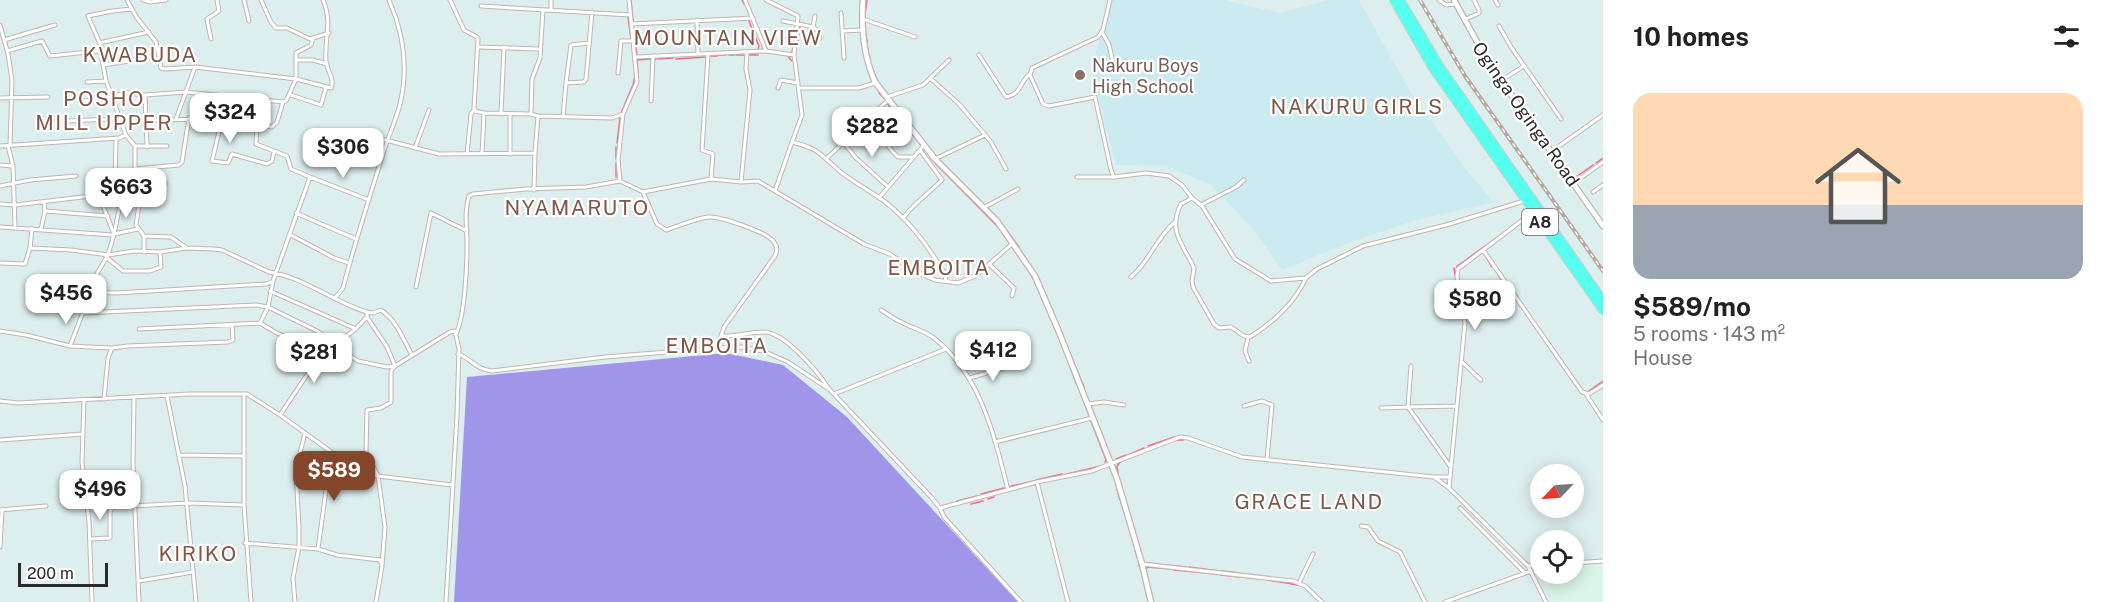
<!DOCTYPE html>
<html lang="en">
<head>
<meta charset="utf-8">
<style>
	body { margin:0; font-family:"Public Sans",sans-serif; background:#f6f6f6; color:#222; height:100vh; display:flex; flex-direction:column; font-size:22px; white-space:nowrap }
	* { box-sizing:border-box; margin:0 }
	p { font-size:20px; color:#767676 }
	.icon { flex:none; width:33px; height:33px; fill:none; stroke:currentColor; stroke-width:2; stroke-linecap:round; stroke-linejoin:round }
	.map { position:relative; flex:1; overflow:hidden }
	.sheet { display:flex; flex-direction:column; background:#fff; width:510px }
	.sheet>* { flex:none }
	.needle { width:39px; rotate:245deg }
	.controls { position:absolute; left:1530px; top:464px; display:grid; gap:12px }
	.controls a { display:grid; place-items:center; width:54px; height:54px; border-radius:50%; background:#fff; box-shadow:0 3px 15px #0003; font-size:30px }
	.scale { position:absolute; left:18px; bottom:15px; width:90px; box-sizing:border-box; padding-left:6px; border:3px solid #2b2b2b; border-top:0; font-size:16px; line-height:21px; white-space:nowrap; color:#2b2b2b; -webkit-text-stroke:4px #fff; paint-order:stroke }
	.price { position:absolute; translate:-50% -51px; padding:0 14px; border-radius:12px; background:#fff; color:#222; font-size:20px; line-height:39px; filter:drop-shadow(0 2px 3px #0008) }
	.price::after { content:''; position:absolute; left:50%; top:36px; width:18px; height:14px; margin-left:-9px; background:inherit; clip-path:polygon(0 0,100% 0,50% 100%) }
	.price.current { background:#85462c; color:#fff }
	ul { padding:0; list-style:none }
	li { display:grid; align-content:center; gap:12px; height:318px; padding:0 30px }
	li+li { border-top:2px solid #e0e0e0 }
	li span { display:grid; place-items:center; height:186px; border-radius:18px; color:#555 }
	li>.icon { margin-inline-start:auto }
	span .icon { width:108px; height:108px; fill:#fffc; stroke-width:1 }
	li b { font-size:26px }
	h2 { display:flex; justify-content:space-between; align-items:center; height:72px; padding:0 30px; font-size:26px }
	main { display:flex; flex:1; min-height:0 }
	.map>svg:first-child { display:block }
</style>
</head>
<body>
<main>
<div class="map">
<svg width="1603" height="602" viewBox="0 0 1603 602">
	<rect width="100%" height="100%" fill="#dee"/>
	<path fill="#cbebf1" d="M1113 0H1223L1281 13 1328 0H1359L1410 91 1468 172 1494 202 1413 221 1343 245 1282 270 1253 229 1211 185 1166 166 1116 165 1091 68Z"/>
	<path fill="#daf5e5" d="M1603 564V602H1554L1541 573H1574V566Z"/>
	<path fill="#a095e8" d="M726 353 783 365 847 417 1018 602H454L467 377Z"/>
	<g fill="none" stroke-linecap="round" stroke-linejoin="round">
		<path stroke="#f7698f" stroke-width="1.5" d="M631 0 633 22
			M742 0 744 4
			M865 14 867 0
			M628 17 631 39
			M749 21 759 46 758 49
			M633 26 637 55
			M865 28 867 42
			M867 45 868 51
			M797 46 800 27
			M790 53H792L793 46
			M869 54 870 61
			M719 55H726
			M729 55H734
			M736 55H744
			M749 55H758
			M709 56H717
			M788 56 790 59
			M658 59 673 58
			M676 59 706 57
			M654 60 656 59
			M791 60 792 61
			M871 65 878 82
			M638 73 637 60 651 59
			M879 93 886 100
			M888 104 895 116 904 123
			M621 113 633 85 635 75
			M906 126 913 135
			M916 138 920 144
			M617 143 620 118
			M923 148 929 154
			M616 159V147
			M616 163V177
			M935 163 999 228
			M1596 163 1603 158
			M620 167V161
			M1576 177 1593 165
			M1001 223 1019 247
			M1487 245 1503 233
			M1020 250 1027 260
			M1485 255 1492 267
			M1467 259 1485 246
			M1457 266 1466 260
			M1027 268 1036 284
			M1454 268 1459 296
			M1498 275 1504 283
			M1041 285 1057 322
			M1507 288 1515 300
			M1068 349 1084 387
			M1071 369 1076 383
			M1078 386 1090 417
			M1589 391 1603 381
			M1091 421 1106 460 1105 462
			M1175 440H1183
			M1148 446 1174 437
			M1128 455 1144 448
			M1116 459 1126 455
			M1067 474 1101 466
			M1118 475 1117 466 1121 461
			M1036 480 1062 474
			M1116 485 1117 487
			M1011 486 1034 481
			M1117 489 1120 500
			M981 494 1004 488
			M988 499 994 497
			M957 501 977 496
			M1121 502 1125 515
			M971 504 983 501
			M1135 550 1139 563
			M1148 563 1163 565
			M1139 565 1140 567
			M1166 565 1186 567
			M1189 567 1219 571
			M1146 569 1148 567 1171 569
			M1141 570 1143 579
			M1174 570 1217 574
			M1222 571 1239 573
			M1221 575 1240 577
			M1243 577 1262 579
			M1268 580 1298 585
			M1144 582 1147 597
			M1148 600 1149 602"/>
		<g stroke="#c0b5b1" stroke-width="5">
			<path id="street" d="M127 0 137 18 156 42 161 68 165 69 195 67 296 79V53L311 45 313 39
				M143 0 150 2 166 0
				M244 0 249 21
				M261 0 271 22 276 28H287L310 39 329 33
				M450 0 464 30 477 37 478 39 474 108 475 111 484 113 482 154
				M629 0 637 82 623 114 618 160 620 181 643 192 657 224 666 230C679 226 694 219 708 217 720 216 767 232 774 242 778 247 777 251 775 256L724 327 721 336
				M745 0 766 51
				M766 0 798 16 794 55
				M1110 0 1103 30 1098 37 1032 68 1030 75 1043 104 1049 106 1095 97 1111 170 1114 177 1146 173 1169 176 1182 185 1192 198 1202 206 1235 259 1271 281 1306 278 1317 269 1363 246 1446 225 1524 201
				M1439 0 1446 5 1456 4
				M1495 0 1498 5
				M481 6 630 15
				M551 9V0
				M543 10 540 58 532 79 531 114 538 116 612 118 623 114
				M841 13 844 58
				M863 19 915 37
				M697 20 698 54
				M1464 20 1479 13V10L1474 0
				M783 21 813 27 815 16
				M632 24 753 18
				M0 25 8 54 12 80 10 145
				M1499 26 1511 47 1561 119
				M813 27 817 30 820 38
				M842 31 863 30
				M1102 32 1109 45 1114 67
				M211 39 207 19 219 11 217 0
				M4 40 55 25
				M99 43 149 32
				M479 47 540 49
				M7 51 42 41 50 56 98 51 101 53 106 81 126 135 135 146V185
				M101 53V46L88 16 112 11 132 9
				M708 55 702 150 713 154 711 179
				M979 55 1006 97C1022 94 1020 81 1030 74
				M636 57 766 51 794 55 802 115 792 142C821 149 820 155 842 173 855 183 870 191 884 201 911 222 927 245 945 274L946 281
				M296 60H313L327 64
				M103 65 148 58 160 59
				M1106 70 1126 61
				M618 73 621 41H633
				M930 78 959 104 991 142 1006 169
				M1502 80 1524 66
				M87 82 106 81
				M566 83 571 45 589 43
				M778 88 781 80 798 83
				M799 88H859L875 83
				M145 95 147 147
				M291 95 321 105 326 87
				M887 97 923 85 949 60
				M0 98 48 97
				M79 101 102 100 112 96 128 93 145 95 186 92 283 102
				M651 101 653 57
				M484 113 531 114
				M501 114 504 47
				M563 117 566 83 584 82 586 79 592 12
				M176 119 195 67
				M222 119 212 161 228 163 232 154 267 164 272 161 274 152
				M67 121 111 119 121 117
				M146 121 218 118 272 127 277 122 283 102 286 101 296 79 331 88C335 79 327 71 326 61 324 39 333 23 323 0
				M866 122 876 129 892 151 898 157H913
				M116 138 115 188 98 193 114 234 108 255 95 277 82 311 83 313 256 305 268 307 317 331 328 338 329 342 358 361 387 367 395 366 450 332 455 331 459 349 457 415 446 602
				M352 143 354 138 386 140 439 154 535 153 538 116
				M844 143 856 158 887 186
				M0 146 119 138 126 135
				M8 146 13 166 15 228
				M135 146H167
				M415 148 429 110
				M1552 151 1603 115
				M467 154 471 114 474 110
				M510 154V114
				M826 159 887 101
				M935 159 985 135
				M0 165 13 166
				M134 169 179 165 182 162 189 118
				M310 177 369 200
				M1077 177H1114
				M741 182 750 90 746 69 747 52
				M1574 183 1603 162
				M142 185 136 225 144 236V252
				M0 186 30 180 76 176
				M534 190 535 153
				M775 191 792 142
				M643 192 711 179 741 182 758 181 864 244 890 254 912 270 935 280 958 283 977 275 1013 243
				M1593 192 1603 185
				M879 198 924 145
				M1192 198 1181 204C1167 232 1184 245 1194 268L1192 281 1193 287 1214 324 1219 328 1231 327 1244 336 1250 337C1273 323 1295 302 1306 278
				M0 204 15 205 99 195
				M1201 205 1236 187 1244 180
				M985 207 1018 189
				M45 211 108 216
				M296 213 356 239
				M904 217C913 204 929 193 942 180L920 150
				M0 227 113 235
				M41 229 45 211 44 202
				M138 229 114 234 124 186 166 184
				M289 234 334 258 349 263
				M144 236 171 237 187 248
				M30 248 71 250 108 255 134 251 160 252 187 248 214 249 222 250 269 272C304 277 333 302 367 312V317C358 327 346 340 331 342
				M1483 250 1582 392 1589 394 1603 385
				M106 257 123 271H150L161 267 160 252
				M0 263 25 264 30 248 32 228
				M990 265 1014 288 1012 296
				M1131 277C1150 261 1156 238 1175 222
				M416 287 431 213 467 231
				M270 291 356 329
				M90 292 117 293 266 284 271 282
				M335 298 343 288C354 245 368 203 381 160 386 142 394 125 399 108 409 71 404 34 389 0
				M881 310C888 314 894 319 901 322 912 328 925 331 934 338 981 375 994 435 1008 490
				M367 312 373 313 381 310C397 321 403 339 412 355
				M367 317 387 347 395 366 391 371V402L381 408 367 410 366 452 378 476 385 527 382 566
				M260 323 275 332 321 354
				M139 329 260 323 268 307 273 281 310 177 291 169 287 156 256 144 257 123
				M0 331 26 335 70 346 112 348
				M456 334C465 315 467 266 467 244 467 228 464 211 469 196L473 194 526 189 586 187 620 181
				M1248 338 1245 351 1249 361
				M70 346 83 312
				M718 347 721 336C736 337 749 332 763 332 784 331 818 372 829 389
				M458 354C472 359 475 369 492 371L605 357 718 348 741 347 763 351 788 362 830 390 932 498 940 508 944 517 1021 602
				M1462 362 1481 380
				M1411 366 1408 407 1457 406
				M970 378 1010 366
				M244 394V505L251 602
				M834 394 946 349
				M1586 394 1603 420
				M167 396 185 486 196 602
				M134 398 133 464 139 602
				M104 399 108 358 112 348 127 346 228 342 233 340 232 325
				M0 401 18 403 190 394H247L280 415 359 472 378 476 452 485
				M84 401 82 462 89 522 92 602
				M1088 404 1104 402 1124 405
				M1244 406 1262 401 1272 405 1267 459
				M1381 408 1408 407 1450 466
				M280 415 329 342
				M0 440 83 434
				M995 442 1092 418
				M179 455 243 456
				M1436 477H1450L1449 488
				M1450 477 1465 323 1457 277 1458 269 1533 212
				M1037 482 1068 602
				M940 508 1037 482 1092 471 1180 437 1188 438 1242 457 1434 477 1449 488 1528 566 1546 602
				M1460 508 1525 573
				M0 510 46 506
				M1361 526 1368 527 1378 541 1400 552 1425 602
				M90 539 110 538V511L113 507 188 503 244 505
				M245 543 318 549 337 555 380 560 382 566 376 602
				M0 547 2 510
				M318 549 331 453
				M1574 563 1603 561
				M1142 564 1293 581 1305 586 1322 602
				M1528 566 1540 565
				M139 581 193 572
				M1299 583 1313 554
				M295 602 293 578 299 547V529L296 469 305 433
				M1445 602 1531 571"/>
		</g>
		<g stroke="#c0b5b1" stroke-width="7">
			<path id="secondary" d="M863 0C861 27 864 57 875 82L935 159 997 221 1035 276 1059 332 1117 479 1142 564 1151 602
				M1454 0 1487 60 1603 226"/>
		</g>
		<g stroke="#ccc" stroke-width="10">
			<path id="highway" d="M1394 0 1433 68 1603 310
				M1400 0 1440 67 1603 301"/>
		</g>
		<use href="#street" stroke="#fff" stroke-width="3"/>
		<use href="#secondary" stroke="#fff" stroke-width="4.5"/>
		<use href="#highway" stroke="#57ffee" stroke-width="8"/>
		<g stroke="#b7a79f" stroke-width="4">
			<path id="rail" d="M1420 0 1465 76 1603 271"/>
		</g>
		<use href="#rail" stroke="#fff" stroke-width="1.5" stroke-dasharray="4.5" stroke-linecap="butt"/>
	</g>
	<circle fill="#8d6e63" stroke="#fff" stroke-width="2" cx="1080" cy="75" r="6"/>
	<g text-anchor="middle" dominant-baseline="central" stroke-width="4.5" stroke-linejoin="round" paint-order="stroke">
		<rect fill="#fff" stroke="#6b6b6b" stroke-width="1.5" x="1522" y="209" width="36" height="26" rx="4.5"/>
		<g font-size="16" font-weight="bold" fill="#2b2b2b">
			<text x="1540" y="222">A8</text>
		</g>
		<g font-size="18" fill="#785e54" stroke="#fff" text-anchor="start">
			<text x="1092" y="65">Nakuru Boys<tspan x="1092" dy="21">High School</tspan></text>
		</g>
		<g font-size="18" fill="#2b2b2b" stroke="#fff">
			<text transform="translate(1526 114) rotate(55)">Oginga Oginga Road</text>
		</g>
		<g font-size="21" letter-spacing="1.5" fill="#805848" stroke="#fff">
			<text x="728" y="37">MOUNTAIN VIEW</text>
			<text x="140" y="54">KWABUDA</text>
			<text x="104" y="98">POSHO<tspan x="104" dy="24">MILL UPPER</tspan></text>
			<text x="1357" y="106">NAKURU GIRLS</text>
			<text x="577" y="207">NYAMARUTO</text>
			<text x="939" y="267">EMBOITA</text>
			<text x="717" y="345">EMBOITA</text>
			<text x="1309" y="501">GRACE LAND</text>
			<text x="198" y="553">KIRIKO</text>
		</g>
	</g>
</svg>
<div class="controls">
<a><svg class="needle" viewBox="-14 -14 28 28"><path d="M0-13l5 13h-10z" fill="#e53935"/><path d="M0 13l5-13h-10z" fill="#767676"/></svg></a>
<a><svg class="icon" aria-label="locate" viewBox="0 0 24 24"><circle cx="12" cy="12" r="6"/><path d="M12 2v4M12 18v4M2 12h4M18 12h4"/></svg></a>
</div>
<div class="scale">200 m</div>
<b class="price" style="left:230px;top:144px">$324</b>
<b class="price" style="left:872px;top:158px">$282</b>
<b class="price" style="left:343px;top:179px">$306</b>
<b class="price" style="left:126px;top:219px">$663</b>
<b class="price" style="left:66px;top:325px">$456</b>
<b class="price" style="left:1475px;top:331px">$580</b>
<b class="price" style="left:993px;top:382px">$412</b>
<b class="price" style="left:314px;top:384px">$281</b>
<b class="price current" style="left:334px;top:502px">$589</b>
<b class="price" style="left:100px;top:521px">$496</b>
</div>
<section class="sheet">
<h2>10 homes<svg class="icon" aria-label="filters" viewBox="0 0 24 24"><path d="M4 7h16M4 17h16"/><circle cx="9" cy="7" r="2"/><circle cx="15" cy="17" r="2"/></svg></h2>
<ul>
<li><span style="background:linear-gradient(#ffd9b3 60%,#9aa5b1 0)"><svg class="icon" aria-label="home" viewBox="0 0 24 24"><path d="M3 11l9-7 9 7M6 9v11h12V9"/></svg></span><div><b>$589/mo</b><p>5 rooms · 143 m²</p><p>House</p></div></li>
</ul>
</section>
</main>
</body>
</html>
